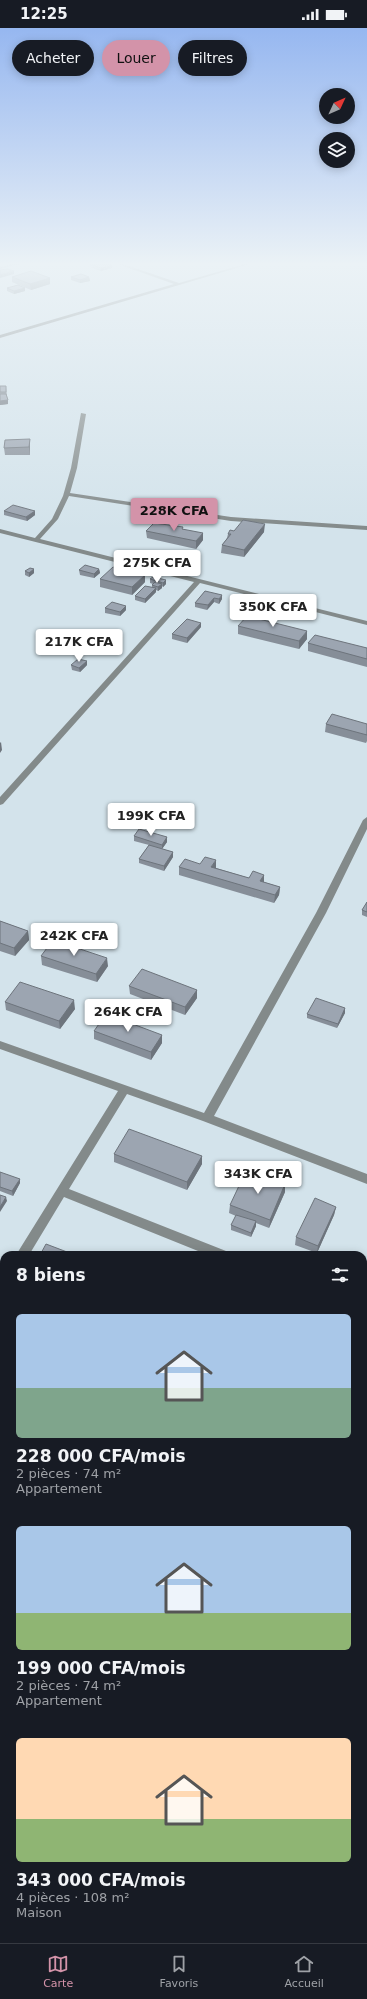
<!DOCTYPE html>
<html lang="fr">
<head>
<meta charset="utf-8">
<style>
	body { margin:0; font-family:"DejaVu Sans",sans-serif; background:#20242c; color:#f1f3f6; height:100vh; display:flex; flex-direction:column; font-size:15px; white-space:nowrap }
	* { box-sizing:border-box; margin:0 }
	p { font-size:13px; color:#9ea1a6 }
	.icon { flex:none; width:22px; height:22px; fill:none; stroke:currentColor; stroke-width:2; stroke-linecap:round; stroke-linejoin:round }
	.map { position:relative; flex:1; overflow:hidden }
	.details { position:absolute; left:0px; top:1223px; width:367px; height:692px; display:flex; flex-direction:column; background:#171b24; border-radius:12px 12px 0 0; box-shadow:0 2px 10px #0003 }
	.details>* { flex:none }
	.guide { position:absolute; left:12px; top:12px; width:343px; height:36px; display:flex; gap:8px }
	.needle { width:26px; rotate:46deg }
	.controls { position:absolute; left:319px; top:60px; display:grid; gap:8px }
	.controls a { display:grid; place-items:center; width:36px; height:36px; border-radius:50%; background:#171b24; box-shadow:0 2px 10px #0003; font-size:20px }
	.price { position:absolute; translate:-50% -34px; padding:0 9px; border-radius:4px; background:#fff; color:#222; font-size:13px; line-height:26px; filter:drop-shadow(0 1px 2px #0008) }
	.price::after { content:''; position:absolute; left:50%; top:24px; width:12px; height:9px; margin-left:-6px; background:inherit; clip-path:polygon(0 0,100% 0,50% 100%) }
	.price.active { background:#d393a9; color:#111 }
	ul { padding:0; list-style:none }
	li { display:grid; align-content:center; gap:8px; height:212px; padding:0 16px }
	li span { display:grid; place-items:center; height:124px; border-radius:6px; color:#555 }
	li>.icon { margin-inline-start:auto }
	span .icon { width:72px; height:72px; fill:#fffc; stroke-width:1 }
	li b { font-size:17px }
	h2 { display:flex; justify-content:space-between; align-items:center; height:48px; padding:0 16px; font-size:17px }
	.tag { padding:0 14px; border-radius:18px; background:#171b24; box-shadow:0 2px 10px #0003; font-size:14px; line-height:36px }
	.tag.active { background:#d393a9; color:#111 }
	.status { display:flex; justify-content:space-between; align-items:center; height:28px; padding:0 20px; background:#171b24; direction:ltr }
	.status svg { height:11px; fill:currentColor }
	.dock { display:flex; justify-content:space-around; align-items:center; height:56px; border-top:1px solid #363941; background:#171b24; font-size:11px; color:#9ea1a6 }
	.dock a { display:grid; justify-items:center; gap:2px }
	.dock .active { color:#d393a9 }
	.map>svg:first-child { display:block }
</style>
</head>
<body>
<div class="status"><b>12:25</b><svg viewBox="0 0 49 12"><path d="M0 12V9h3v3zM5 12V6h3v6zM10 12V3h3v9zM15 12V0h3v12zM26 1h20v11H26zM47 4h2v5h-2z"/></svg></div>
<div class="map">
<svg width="367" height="1915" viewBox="0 0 367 1915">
	<rect width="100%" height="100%" fill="#d3e3eb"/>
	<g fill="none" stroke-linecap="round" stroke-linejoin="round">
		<path fill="#838a8a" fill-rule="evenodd" d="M22 234H28L0 241V239Z
			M112 234H117L179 255 252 234H257L0 310V307L174 256Z
			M81 385 86 386 77 440 70 465 231 489 367 498V502L231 493 69 468 58 491 40 511 367 593V597L200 555 3 776 0 777V769L194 554 0 505V501L35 510 52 491 63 468 71 440Z
			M367 789V801L326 885 214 1088 367 1146V1156L203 1093 127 1066 69 1161 226 1223 228 1227H208L64 1169 29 1227H16L118 1063 0 1021V1013L204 1085 316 885 363 792Z
			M4 1251V1267L0 1269V1252Z
			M363 1278 367 1279V1291L363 1290Z
			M0 1382 4 1383V1395L0 1394Z
			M367 1459V1482L363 1484V1461Z
			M0 1705 4 1707V1723L0 1721Z
			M199 1911H217L215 1915H197Z
			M330 1911H353L355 1915H332Z"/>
	</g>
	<path fill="#868e98" d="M2 234H18L7 236Z
		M89 236 112 237V240L101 243 90 239Z
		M12 249 50 250V256L31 262 12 254Z
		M71 249H89L90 253 80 255 71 252Z
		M7 260 25 263 14 266 7 263Z
		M0 358H6L7 368 8 376 0 377Z
		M30 411V427H5L4 420Z
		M4 483H35V487L27 493 4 487Z
		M183 501 203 512 196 521 147 510 146 503Z
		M234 503 264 504 244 529 221 525 222 517 227 510 228 506Z
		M34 541V545L29 549 25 547V543Z
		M99 541 100 545 94 550 80 547 79 542Z
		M145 547V554L132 567 100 559V551Z
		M153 549 166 556 163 559 162 558V560L158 563 156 562V564L145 575 135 572V568L152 559V557L153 556 150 555V551Z
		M205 563 222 571 219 576 214 574 207 582 195 579V575Z
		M105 580 126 582 120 588 105 585Z
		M238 598 307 611 299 621 238 606Z
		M201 599 187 615 172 611V606Z
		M308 615 367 620V639L308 623Z
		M87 633V637L80 644 72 642 71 637Z
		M326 696H367V713L366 715 325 704Z
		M134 808 167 809V814L162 821 173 824V829L164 843 139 835V831L149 817 134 813Z
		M179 839 216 840 249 850 264 847V854L280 859 279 867 274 875 179 847Z
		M367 874V889L362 887V882Z
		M0 893 28 903 29 912 15 928 0 923Z
		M41 928 108 938 97 954 42 937Z
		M129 958 197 962V970L185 987 130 966Z
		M5 974 75 981 60 1001 6 982Z
		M345 980V985L337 1000 307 990V986Z
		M94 1003 162 1007V1015L151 1032 94 1011Z
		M114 1126 202 1128V1136L187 1162 114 1134Z
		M0 1144 20 1155 13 1168 0 1163Z
		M285 1156V1164L269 1200 256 1195V1198L251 1209 231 1202V1197L236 1188 229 1185 230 1177Z
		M336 1179 334 1187 317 1225 295 1217 296 1209Z
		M4 1281V1303L0 1301V1287Z
		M4 1504V1539L0 1537V1512Z
		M4 1543V1567L0 1565V1551Z
		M367 1629V1684L363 1682V1640Z
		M363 1688 367 1690V1714L363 1711Z
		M363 1728 367 1730V1844L363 1841Z
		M363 1852 367 1855V1902L363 1899Z"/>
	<path fill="#6d747c" d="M7 234H18L7 236Z
		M112 237V240L101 243V240Z
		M14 243V246L0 250V247Z
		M89 249 90 253 80 255V252Z
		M50 250V256L31 262 30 256Z
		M25 260V263L14 266V263Z
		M8 372V376L0 377V373Z
		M30 411V427L29 419Z
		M35 483V487L27 493 26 489Z
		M265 496 264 504 244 529V522Z
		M203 505V512L196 521V513Z
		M34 541V545L29 549V545Z
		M99 541 100 545 94 550V546Z
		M145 547V554L132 567V559Z
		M166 552V556L163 559V555Z
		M162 556V560L158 563V559Z
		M156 560V564L145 575V571Z
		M222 567V571L219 576V571Z
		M214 570V574L207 582 208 577Z
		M126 578V582L120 588V584Z
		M201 595V599L187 615V610Z
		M307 603V611L299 621V613Z
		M87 633V637L80 644 79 640Z
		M1 714 2 722 0 725V715Z
		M167 809V814L162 821V817Z
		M173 824V829L164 843V838Z
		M216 832V840L211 847V839Z
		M264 847V855L260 853Z
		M280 859 279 867 274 875 275 867Z
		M28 903 29 912 15 928 14 920Z
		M107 930 108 938 97 954 96 946Z
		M197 962V970L185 987V979Z
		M74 972 75 981 60 1001 59 993Z
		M345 980V985L337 1000 338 996Z
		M162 1007V1015L151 1032V1024Z
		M202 1128V1136L187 1162V1154Z
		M20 1151V1155L13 1168 12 1163Z
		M285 1156V1164L269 1200 270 1192Z
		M6 1169 7 1173 0 1184V1179Z
		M336 1179 334 1187 317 1225 318 1218Z
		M256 1193V1198L251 1209V1205Z
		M4 1446V1456L0 1463V1453Z
		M9 1911H12L10 1915H7Z"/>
	<path fill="#9ca5b1" stroke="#6d747c" d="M94 234 100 236 105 235 112 237 101 240 89 236Z
		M7 241 14 243 0 247V242Z
		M31 243 50 250 30 256 12 249Z
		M81 246 89 249 80 252 71 249Z
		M18 257 25 260 14 263 7 260Z
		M0 358H6V364H0Z
		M0 366H6L8 372 0 373Z
		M30 411 29 419 4 420 5 412Z
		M13 477 35 483 26 489 4 483Z
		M243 492 265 496 244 522 222 517 231 506H228L230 502 234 503Z
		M154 495 183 499 182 501 203 505 196 513 146 503Z
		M85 537 99 541 94 546 79 542Z
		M113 539 145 547 132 559 100 551Z
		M30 540 34 541 29 545 25 543Z
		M153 549 166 552 163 555 150 551Z
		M155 554 162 556 158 559 152 557Z
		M145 558 156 560 145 571 135 568Z
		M205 563 222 567 219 571 214 570 208 577 195 575Z
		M112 574 126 578 120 584 105 580Z
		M247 588 307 603 299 613 238 598Z
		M187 591 201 595 187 610 172 606Z
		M315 607 367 620V631L308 615Z
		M78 631 87 633 79 640 71 637Z
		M332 686 367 696V707L326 696Z
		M139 801 167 809 162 817 134 808Z
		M149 817 173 824 164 838 139 831Z
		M205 829 216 832 211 839 249 850 253 843 264 847 260 853 280 859 275 867 179 839 185 831 200 836Z
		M367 874V884L362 882Z
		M0 893 28 903 14 920 0 915Z
		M53 912 107 930 96 946 41 928Z
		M142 941 197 962 185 979 129 958Z
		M20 954 74 972 59 993 5 974Z
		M316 970 345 980 338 996 307 986Z
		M106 986 162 1007 151 1024 94 1003Z
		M129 1101 202 1128 187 1154 114 1126Z
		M246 1143 285 1156 270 1192 230 1177Z
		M0 1144 20 1151 12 1163 0 1159Z
		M0 1167 6 1169 0 1179Z
		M315 1170 336 1179 318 1218 296 1209Z
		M236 1187 256 1193 251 1205 231 1197Z
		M46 1216 75 1227H40Z
		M4 1281V1296L0 1294V1287Z
		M0 1413 4 1415V1446L0 1453Z
		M4 1504V1534L0 1532V1512Z
		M4 1543V1564L0 1562V1551Z
		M367 1629V1678L363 1676V1640Z
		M363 1688 367 1690V1710L363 1708Z
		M363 1728 367 1730V1837L363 1835Z
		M363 1852 367 1855V1897L363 1895Z
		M0 1879 4 1882V1911H9L7 1915H0Z"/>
	<linearGradient id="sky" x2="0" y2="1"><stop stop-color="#96b7f0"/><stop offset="0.47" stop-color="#ebf2f6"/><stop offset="1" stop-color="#ebf2f6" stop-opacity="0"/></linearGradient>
	<rect width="367" height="502" fill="url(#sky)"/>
</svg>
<div class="controls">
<a><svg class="needle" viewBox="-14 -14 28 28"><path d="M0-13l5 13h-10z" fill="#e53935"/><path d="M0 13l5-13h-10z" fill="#9ea1a6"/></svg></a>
<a><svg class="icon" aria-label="layers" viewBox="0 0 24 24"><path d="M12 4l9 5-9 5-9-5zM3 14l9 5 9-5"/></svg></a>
</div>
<b class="price active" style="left:174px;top:504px">228K CFA</b>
<b class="price" style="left:157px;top:556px">275K CFA</b>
<b class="price" style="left:273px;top:600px">350K CFA</b>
<b class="price" style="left:79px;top:635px">217K CFA</b>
<b class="price" style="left:151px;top:809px">199K CFA</b>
<b class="price" style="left:74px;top:929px">242K CFA</b>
<b class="price" style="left:128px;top:1005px">264K CFA</b>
<b class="price" style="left:258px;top:1167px">343K CFA</b>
<div class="guide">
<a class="tag">Acheter</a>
<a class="tag active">Louer</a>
<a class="tag">Filtres</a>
</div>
<section class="details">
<h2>8 biens<svg class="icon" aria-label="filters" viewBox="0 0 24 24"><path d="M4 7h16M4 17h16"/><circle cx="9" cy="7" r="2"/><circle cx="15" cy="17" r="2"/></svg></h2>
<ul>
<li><span style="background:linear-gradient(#a9c7e8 60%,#7fa58c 0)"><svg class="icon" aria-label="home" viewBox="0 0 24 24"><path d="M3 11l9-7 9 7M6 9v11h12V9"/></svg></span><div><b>228 000 CFA/mois</b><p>2 pièces · 74 m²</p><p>Appartement</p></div></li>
<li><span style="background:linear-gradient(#a9c7e8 70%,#8fb573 0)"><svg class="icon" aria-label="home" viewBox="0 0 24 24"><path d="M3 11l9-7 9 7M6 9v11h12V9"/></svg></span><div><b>199 000 CFA/mois</b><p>2 pièces · 74 m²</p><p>Appartement</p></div></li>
<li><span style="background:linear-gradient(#ffd9b3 65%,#8fb573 0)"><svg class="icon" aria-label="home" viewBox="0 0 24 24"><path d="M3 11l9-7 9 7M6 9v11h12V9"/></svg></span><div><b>343 000 CFA/mois</b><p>4 pièces · 108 m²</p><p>Maison</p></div></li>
</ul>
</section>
</div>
<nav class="dock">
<a class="active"><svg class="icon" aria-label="map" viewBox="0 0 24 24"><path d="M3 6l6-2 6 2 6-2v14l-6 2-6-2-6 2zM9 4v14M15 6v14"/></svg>Carte</a>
<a><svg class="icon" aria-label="saved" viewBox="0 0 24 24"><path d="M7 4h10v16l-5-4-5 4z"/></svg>Favoris</a>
<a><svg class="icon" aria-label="home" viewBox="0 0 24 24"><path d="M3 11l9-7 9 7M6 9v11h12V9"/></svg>Accueil</a>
</nav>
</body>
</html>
